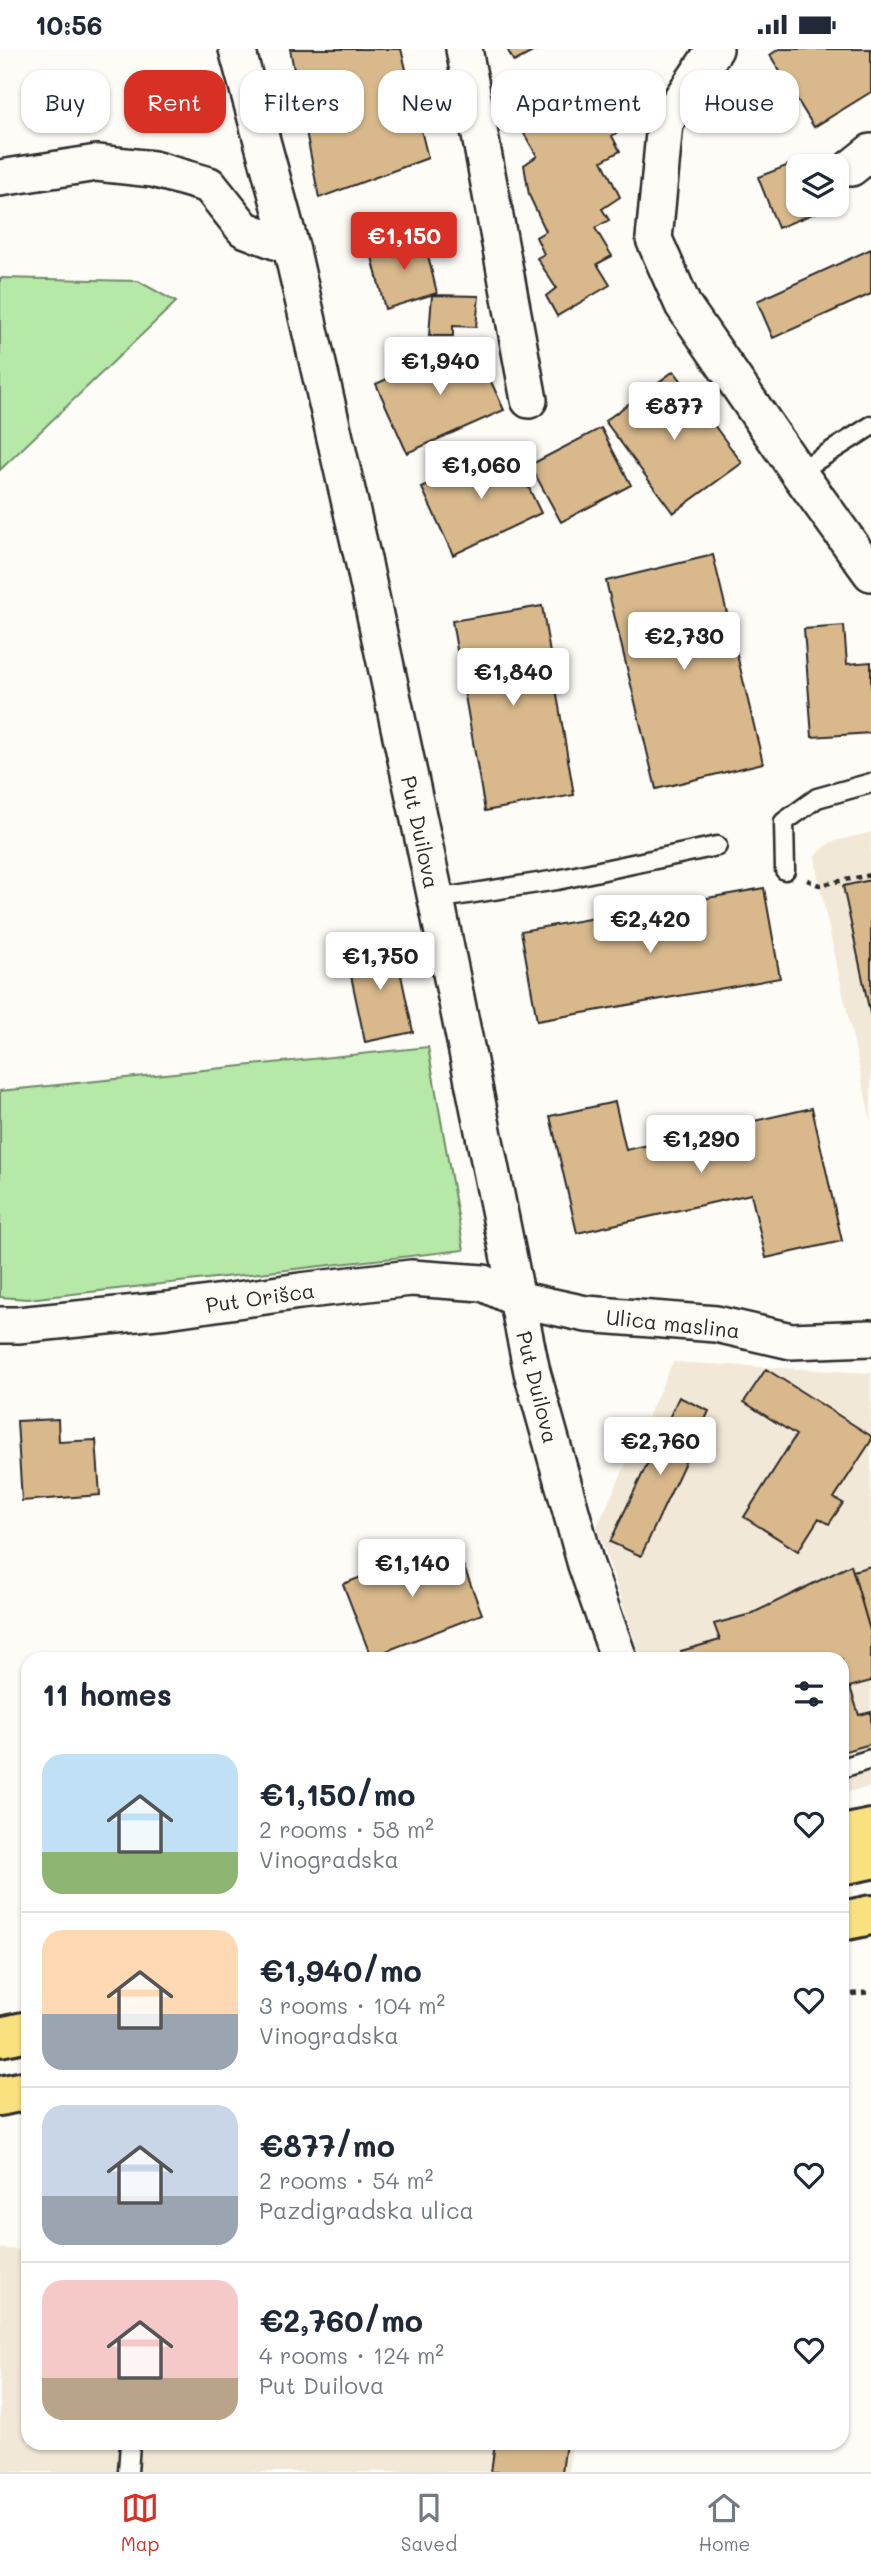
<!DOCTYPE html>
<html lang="en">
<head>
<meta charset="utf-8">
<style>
	body { margin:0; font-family:Mali,sans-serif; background:#f6f6f7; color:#1f2937; height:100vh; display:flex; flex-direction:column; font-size:26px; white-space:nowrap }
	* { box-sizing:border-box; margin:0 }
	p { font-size:23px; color:#747a83 }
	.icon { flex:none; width:38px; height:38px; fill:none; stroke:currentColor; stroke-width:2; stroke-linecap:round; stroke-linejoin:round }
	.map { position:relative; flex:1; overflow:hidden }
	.side { position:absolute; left:21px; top:1603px; width:828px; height:798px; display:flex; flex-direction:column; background:#fff; border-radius:21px; box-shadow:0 2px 5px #0004 }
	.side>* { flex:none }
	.top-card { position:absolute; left:21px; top:21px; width:830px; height:63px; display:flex; gap:14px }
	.controls { position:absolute; left:786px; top:105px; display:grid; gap:14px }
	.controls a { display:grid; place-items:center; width:63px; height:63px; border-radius:14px; background:#fff; box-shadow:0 2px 5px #0004; font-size:35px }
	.price { position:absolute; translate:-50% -60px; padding:0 16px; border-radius:7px; background:#fff; color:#222; font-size:23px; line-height:46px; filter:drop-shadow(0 2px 4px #0008) }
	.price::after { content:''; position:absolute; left:50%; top:42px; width:21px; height:16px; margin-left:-10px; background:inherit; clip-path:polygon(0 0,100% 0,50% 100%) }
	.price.on { background:#d93025; color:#fff }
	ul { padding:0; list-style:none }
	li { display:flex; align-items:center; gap:21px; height:175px; padding:0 21px }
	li+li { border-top:2px solid #e0e1e3 }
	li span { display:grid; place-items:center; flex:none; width:196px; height:140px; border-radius:21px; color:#555 }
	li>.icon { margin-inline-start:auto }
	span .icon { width:84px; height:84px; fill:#fffc; stroke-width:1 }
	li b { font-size:30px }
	h2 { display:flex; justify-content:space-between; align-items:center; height:84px; padding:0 21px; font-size:30px }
	.pill { padding:0 24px; border-radius:21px; background:#fff; box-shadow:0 2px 5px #0004; font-size:24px; line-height:63px }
	.pill.on { background:#d93025; color:#fff }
	.status { display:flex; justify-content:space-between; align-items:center; height:49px; padding:0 35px; background:#fff; direction:ltr }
	.status svg { height:19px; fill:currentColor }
	.dock { display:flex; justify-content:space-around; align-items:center; height:98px; border-top:2px solid #e0e1e3; background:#fff; font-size:19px; color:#747a83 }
	.dock a { display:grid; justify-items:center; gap:4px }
	.dock .on { color:#d93025 }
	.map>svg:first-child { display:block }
</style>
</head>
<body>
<div class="status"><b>10:56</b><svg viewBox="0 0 49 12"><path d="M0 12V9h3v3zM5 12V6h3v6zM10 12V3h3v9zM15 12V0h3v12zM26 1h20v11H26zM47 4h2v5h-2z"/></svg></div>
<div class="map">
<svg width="871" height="2423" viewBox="0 0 871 2423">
	<rect width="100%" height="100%" fill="#fdfcf7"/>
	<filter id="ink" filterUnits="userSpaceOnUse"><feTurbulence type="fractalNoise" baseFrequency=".0143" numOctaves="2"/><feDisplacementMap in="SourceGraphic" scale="14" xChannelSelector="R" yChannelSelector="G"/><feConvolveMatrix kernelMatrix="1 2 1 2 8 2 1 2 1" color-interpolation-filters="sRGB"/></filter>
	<g filter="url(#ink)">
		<path fill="#f2e8d7" d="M871 783V1072L818 830 815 807 831 793Z
			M673 1313 871 1324V1738L842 1744V1610H641L597 1478Z
			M0 2200 28 2201V2394H572L569 2423H0Z"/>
		<path fill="#b6e8a8" stroke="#708a6a" stroke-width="2" d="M0 229 138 232 176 253 0 421Z
			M428 998 464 1201 28 1250 0 1248V1042Z"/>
		<path fill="#d9b98c" stroke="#2b2b2b" stroke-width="2" d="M290 0H401L428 109 319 149Z
			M507 0H538L514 13Z
			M779 0H871V43L814 78 770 6Z
			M592 33 622 80 612 87 620 102 602 112 620 148 602 160 609 171 595 179 612 207 597 215 610 236 557 267 546 247 556 239 537 209 544 205 536 188 546 182 529 146 524 116 537 107 519 76Z
			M804 110 807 117H798V156H823L825 160 778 179 758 128Z
			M423 186 437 244 385 260 371 204Z
			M871 200V245L773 289 757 252Z
			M432 246 479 247 476 278 453 277V287H429Z
			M472 291 504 361 407 404 376 335Z
			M674 322 742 414 673 464 605 372Z
			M601 379 631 436 561 473 530 416Z
			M509 398 541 464 453 506 422 439Z
			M713 506 763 714 656 740 606 532Z
			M542 557 574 746 485 762 452 572Z
			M844 577 847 615 871 613V684L812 688 804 580Z
			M871 831V969L843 837Z
			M764 839 780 929 537 972 521 882Z
			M394 893 413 983 365 993 346 903Z
			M615 1053 626 1101 812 1059 842 1192 766 1209 751 1145 577 1184 550 1067Z
			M766 1320 871 1387V1392L834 1449 843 1454 829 1475 819 1469 798 1502 744 1468 796 1386 744 1353Z
			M679 1348 709 1362 641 1507 610 1493Z
			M58 1370 59 1393 96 1391 100 1446 22 1452 17 1372Z
			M454 1492 482 1565 371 1608 343 1535Z
			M851 1516 871 1585V1632L842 1640V1610H685L681 1602 720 1591 714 1575 751 1565Z
			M871 1517V1585L853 1522Z
			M850 1638 859 1666 871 1663V1695L842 1703V1640Z
			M495 2394H566L562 2423H491Z"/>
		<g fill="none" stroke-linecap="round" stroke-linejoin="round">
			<g stroke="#2b2b2b" stroke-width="23">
				<path id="lane" d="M798 423 871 377
					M785 821 784 773 817 749 871 734
					M436 850 557 831 717 797
					M842 1719 871 1710
					M128 2423 130 2394"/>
			</g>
			<g stroke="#2b2b2b" stroke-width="40">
				<path id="street" d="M237 0 291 198 364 515 436 850 532 1323 586 1516 619 1610
					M464 0 529 351
					M715 0 665 74 654 190 683 256 798 423 871 524
					M851 119 871 103
					M0 129 97 114 153 120 209 136 244 180 291 198
					M0 1276H18L167 1261 300 1242 411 1229 483 1234 517 1250 586 1265 716 1275 791 1292 871 1289"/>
			</g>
			<g stroke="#2b2b2b" stroke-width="44">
				<path id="highway" d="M842 1786 871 1780
					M842 1816 871 1810
					M842 1872 871 1866
					M0 1988 28 1982
					M0 2047 28 2041"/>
			</g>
			<path stroke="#2b2b2b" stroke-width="4.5" stroke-dasharray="5 5" stroke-linecap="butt" d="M807 831 819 836 871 826
				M842 1946 871 1943"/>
			<use href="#lane" stroke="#fdfcf7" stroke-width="18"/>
			<use href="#street" stroke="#fdfcf7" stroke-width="35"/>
			<use href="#highway" stroke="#fae180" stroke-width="38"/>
		</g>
	</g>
	<g text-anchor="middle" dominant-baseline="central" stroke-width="5" stroke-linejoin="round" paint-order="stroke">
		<g font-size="21" fill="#2b2b2b" stroke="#fdfcf7">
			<text transform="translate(421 783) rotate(78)">Put Duilova</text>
			<text transform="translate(260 1248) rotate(-8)">Put Orišca</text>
			<text transform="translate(673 1274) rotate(6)">Ulica maslina</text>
			<text transform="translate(538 1338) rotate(76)">Put Duilova</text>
		</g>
	</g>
</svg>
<div class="controls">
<a><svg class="icon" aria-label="layers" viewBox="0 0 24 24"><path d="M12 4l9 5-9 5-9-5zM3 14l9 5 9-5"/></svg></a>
</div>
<b class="price on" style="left:404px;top:223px">€1,150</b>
<b class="price" style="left:440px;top:348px">€1,940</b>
<b class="price" style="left:674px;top:393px">€877</b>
<b class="price" style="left:481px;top:452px">€1,060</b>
<b class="price" style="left:684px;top:623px">€2,730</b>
<b class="price" style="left:513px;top:659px">€1,840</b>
<b class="price" style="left:650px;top:906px">€2,420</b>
<b class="price" style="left:380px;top:943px">€1,750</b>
<b class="price" style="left:701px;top:1126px">€1,290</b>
<b class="price" style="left:660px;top:1428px">€2,760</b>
<b class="price" style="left:412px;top:1550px">€1,140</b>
<div class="top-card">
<a class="pill">Buy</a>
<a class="pill on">Rent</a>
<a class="pill">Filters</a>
<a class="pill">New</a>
<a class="pill">Apartment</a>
<a class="pill">House</a>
</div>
<section class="side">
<h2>11 homes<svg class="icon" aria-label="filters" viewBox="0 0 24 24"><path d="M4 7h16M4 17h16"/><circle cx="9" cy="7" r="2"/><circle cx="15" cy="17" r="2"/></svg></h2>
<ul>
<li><span style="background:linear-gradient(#bfe0f5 70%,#8fb573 0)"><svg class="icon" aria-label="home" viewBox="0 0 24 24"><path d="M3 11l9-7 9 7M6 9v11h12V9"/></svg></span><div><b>€1,150/mo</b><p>2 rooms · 58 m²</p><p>Vinogradska</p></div><svg class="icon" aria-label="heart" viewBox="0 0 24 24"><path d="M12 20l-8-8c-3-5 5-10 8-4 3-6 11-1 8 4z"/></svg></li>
<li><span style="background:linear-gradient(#ffd9b3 60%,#9aa5b1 0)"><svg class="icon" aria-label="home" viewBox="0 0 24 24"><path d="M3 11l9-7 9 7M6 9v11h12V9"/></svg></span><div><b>€1,940/mo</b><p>3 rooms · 104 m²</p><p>Vinogradska</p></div><svg class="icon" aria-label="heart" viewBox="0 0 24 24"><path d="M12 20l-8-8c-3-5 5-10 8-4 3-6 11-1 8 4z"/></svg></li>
<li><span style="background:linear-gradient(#c9d6e8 65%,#9aa5b1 0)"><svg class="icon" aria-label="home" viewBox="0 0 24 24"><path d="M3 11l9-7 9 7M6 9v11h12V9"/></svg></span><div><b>€877/mo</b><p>2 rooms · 54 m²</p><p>Pazdigradska ulica</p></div><svg class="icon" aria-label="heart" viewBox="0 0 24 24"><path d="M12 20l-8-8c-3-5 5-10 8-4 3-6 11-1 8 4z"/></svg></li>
<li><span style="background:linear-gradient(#f6c9c9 70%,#b9a48a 0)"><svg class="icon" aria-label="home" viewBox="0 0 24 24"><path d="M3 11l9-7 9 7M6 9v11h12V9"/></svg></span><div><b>€2,760/mo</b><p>4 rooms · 124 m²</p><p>Put Duilova</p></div><svg class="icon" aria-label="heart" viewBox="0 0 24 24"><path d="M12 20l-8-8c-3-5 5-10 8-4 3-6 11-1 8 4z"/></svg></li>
</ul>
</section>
</div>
<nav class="dock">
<a class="on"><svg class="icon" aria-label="map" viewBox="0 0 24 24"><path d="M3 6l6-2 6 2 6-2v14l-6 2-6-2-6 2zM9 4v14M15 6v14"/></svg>Map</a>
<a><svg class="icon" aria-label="saved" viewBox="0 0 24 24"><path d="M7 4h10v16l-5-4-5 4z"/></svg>Saved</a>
<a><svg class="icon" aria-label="home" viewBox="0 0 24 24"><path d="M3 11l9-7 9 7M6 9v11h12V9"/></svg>Home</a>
</nav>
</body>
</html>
